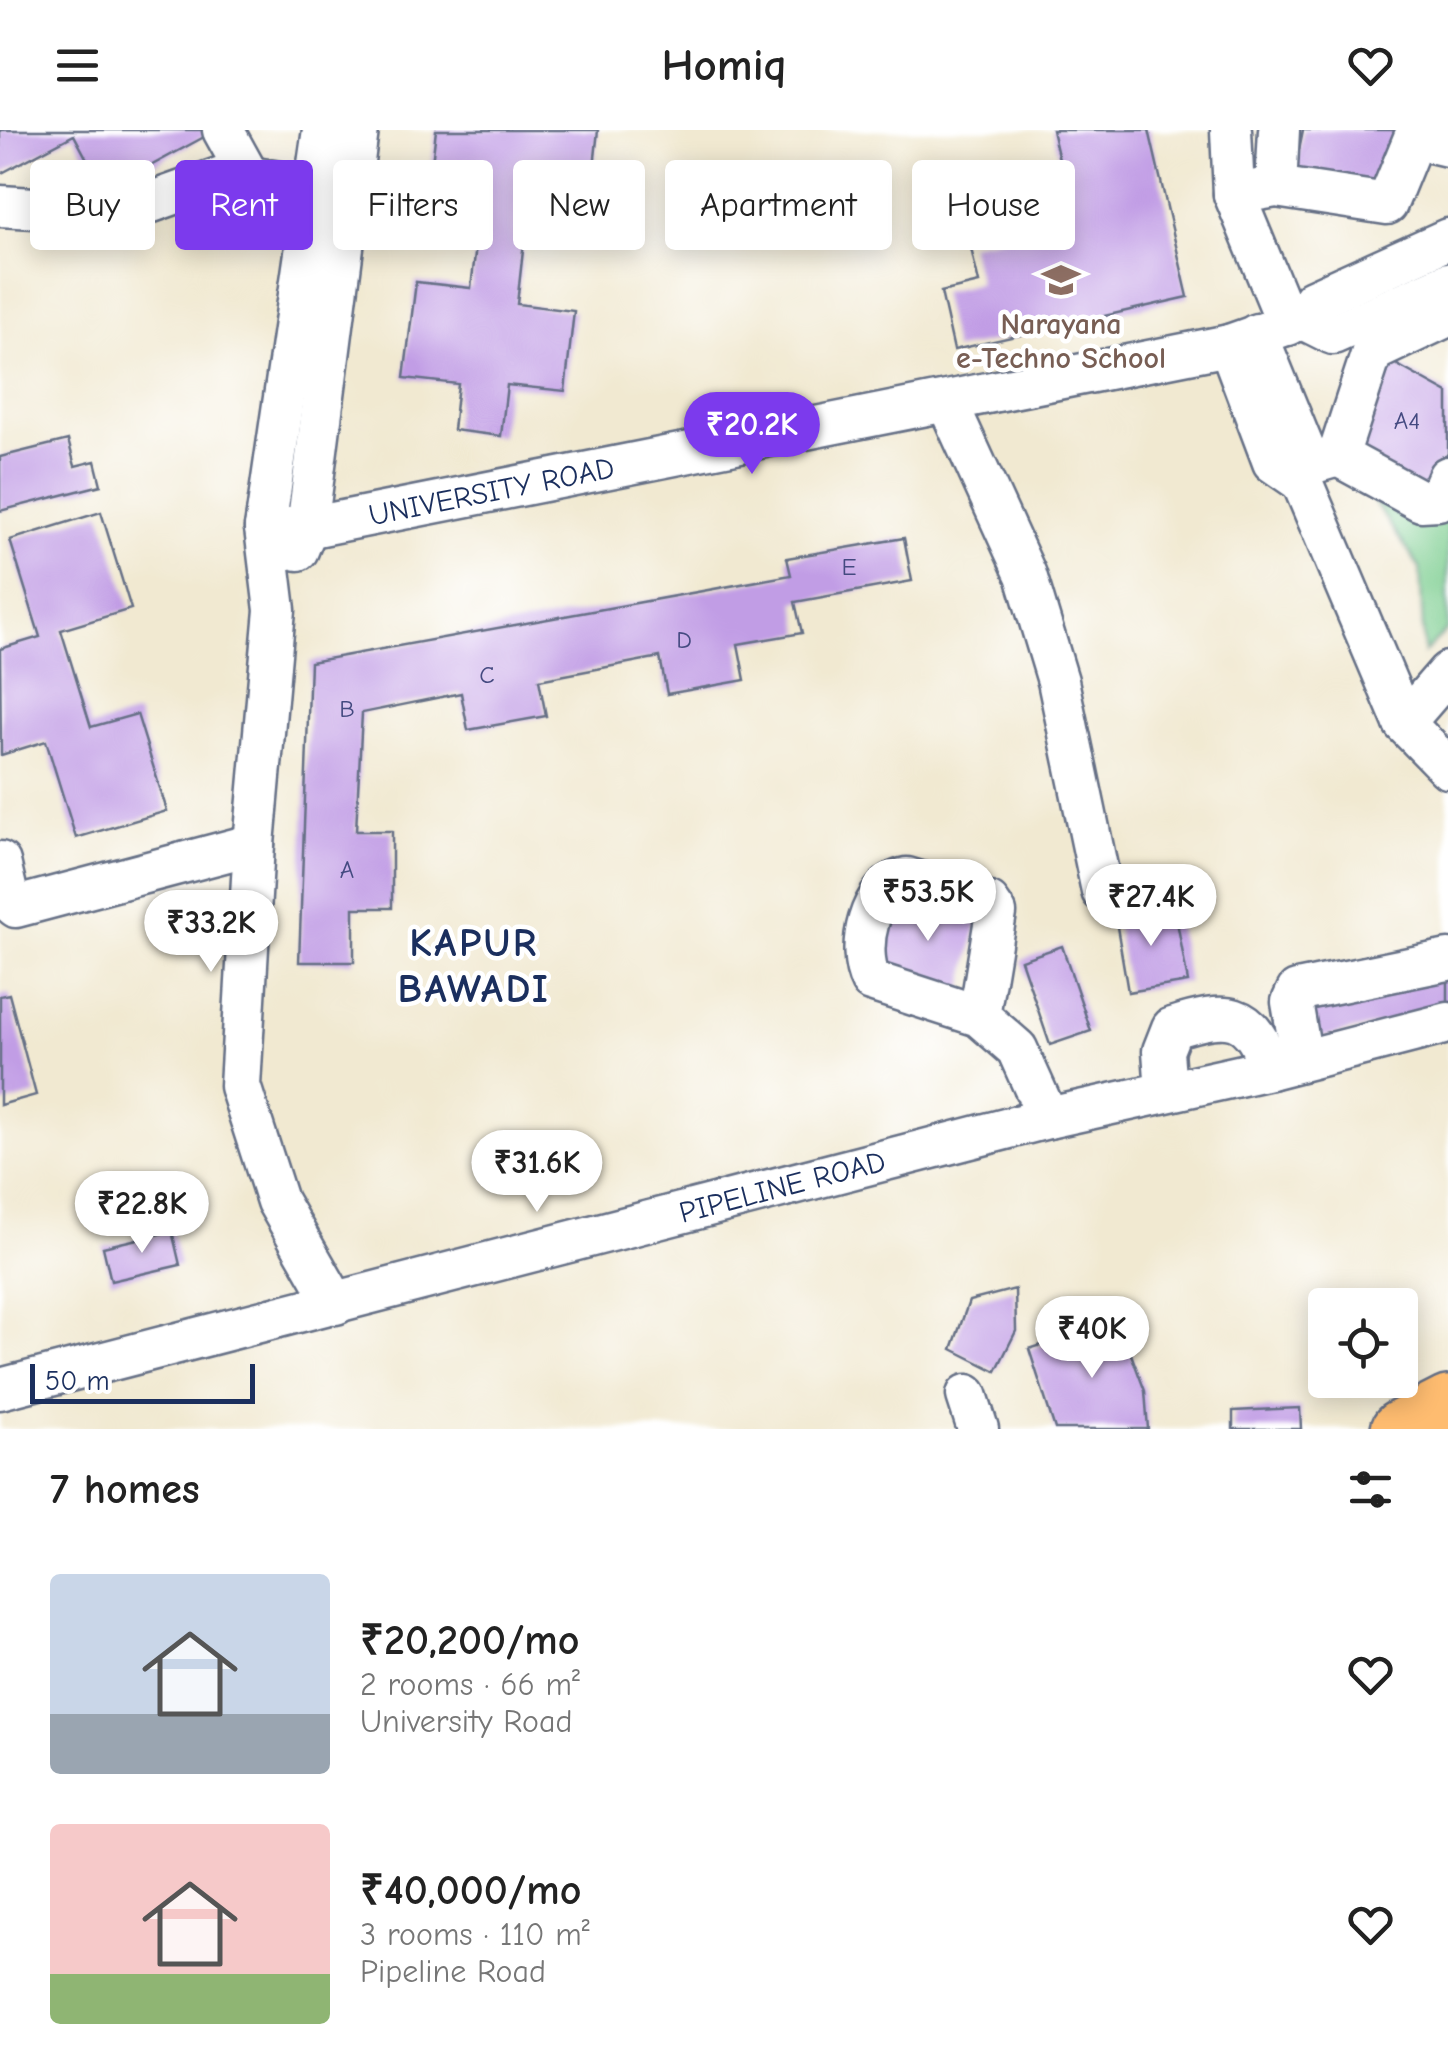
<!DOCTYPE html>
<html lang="en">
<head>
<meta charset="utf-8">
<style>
	body { margin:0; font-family:"Comic Neue",sans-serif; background:#f2f2f2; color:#222; height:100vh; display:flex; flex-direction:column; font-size:38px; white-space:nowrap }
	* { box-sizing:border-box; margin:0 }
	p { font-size:32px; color:#767676 }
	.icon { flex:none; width:55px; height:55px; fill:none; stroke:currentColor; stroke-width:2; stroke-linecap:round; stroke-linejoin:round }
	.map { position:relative; height:1299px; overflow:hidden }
	.details { display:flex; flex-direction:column; background:#fff; flex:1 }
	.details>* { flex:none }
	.banner { position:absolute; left:30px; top:30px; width:1390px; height:90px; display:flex; gap:20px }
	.buttons { position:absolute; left:1308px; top:1158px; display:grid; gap:20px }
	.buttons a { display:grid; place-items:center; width:110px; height:110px; border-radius:10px; background:#fff; box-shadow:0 5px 25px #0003; font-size:50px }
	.scale { position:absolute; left:30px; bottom:25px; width:225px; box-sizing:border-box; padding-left:10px; border:5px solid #1b2f5e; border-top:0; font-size:28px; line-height:35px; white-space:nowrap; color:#1b2f5e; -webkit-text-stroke:8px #fff; paint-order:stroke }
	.price { position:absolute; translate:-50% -85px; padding:0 22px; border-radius:35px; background:#fff; color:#222; font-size:32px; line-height:65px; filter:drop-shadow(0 2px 5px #0008) }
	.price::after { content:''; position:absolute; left:50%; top:60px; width:30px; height:22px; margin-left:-15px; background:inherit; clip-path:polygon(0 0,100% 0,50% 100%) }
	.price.on { background:#7c3aed; color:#fff }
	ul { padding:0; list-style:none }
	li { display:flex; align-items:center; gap:30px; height:250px; padding:0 50px }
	li span { display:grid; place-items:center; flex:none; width:280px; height:200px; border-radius:10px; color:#555 }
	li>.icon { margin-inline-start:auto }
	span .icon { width:120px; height:120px; fill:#fffc; stroke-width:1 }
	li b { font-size:42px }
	h2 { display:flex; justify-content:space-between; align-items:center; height:120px; padding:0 50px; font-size:42px }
	.chip { padding:0 35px; border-radius:10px; background:#fff; box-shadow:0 5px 25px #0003; font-size:35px; line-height:90px }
	.chip.on { background:#7c3aed; color:#fff }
	header { display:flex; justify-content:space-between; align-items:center; height:130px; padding:0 50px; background:#fff; font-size:45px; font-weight:600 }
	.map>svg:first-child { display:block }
</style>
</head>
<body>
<header><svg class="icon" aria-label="menu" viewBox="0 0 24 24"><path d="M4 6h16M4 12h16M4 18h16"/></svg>Homiq<svg class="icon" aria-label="heart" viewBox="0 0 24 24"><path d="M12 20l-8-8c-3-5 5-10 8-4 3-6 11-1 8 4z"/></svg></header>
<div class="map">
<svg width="1448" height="1299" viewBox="0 0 1448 1299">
	<rect width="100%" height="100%" fill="#fff"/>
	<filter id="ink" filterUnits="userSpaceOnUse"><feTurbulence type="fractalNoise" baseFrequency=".01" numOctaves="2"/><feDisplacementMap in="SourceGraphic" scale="20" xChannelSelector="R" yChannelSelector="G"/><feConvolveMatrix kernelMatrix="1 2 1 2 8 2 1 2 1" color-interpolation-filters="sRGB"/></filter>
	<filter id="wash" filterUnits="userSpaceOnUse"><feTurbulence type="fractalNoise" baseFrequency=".0048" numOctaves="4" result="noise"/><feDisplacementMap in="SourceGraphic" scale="40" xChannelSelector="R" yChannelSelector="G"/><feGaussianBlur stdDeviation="2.25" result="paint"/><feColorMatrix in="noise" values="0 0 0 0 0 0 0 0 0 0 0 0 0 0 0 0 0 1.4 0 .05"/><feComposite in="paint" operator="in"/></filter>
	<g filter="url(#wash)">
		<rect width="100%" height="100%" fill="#f1e9d1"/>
		<path fill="#7ccd8f" stroke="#4c7e76" stroke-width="2.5" d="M1374 372 1448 385V499L1424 523 1420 438Z"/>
		<g id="blocks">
			<path fill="#c19de5" d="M0 0H217L104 61 74 5 0 44Z
				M436 0H598L590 74 529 67 517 174 574 181 565 261 507 255 501 306 453 300 458 254 404 248 416 152 471 158 482 65 429 59Z
				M1052 0H1149L1188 167 954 220 941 162 979 153 970 114 1004 107 995 71 1065 55Z
				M1303 0H1396L1382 68 1293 49Z
				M1392 232 1448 263V323L1423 367 1355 317Z
				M68 310 75 336 95 331 101 355 0 381V327Z
				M101 382 131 479 61 500 91 597 137 584 167 681 76 708 46 611 1 625 0 519 40 507 10 410Z
				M904 408 912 451 795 472 802 503 738 514 745 550 667 564 660 527 539 550 546 586 468 600 461 563 362 583 356 701H392V778H354V832H299L310 532 791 445 787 428Z
				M893 765 980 781 962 864 875 846Z
				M1174 775 1188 852 1128 862 1115 785Z
				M1062 816 1091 901 1050 915 1021 830Z
				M1448 840V879L1306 911 1298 874Z
				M9 864 36 965 0 975V866Z
				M172 1101 180 1135 111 1151 103 1117Z
				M1015 1159 1016 1201 996 1241 952 1219 969 1171Z
				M1118 1190 1145 1261 1148 1299H1055L1029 1219Z
				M1300 1278 1301 1299H1233V1281Z"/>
		</g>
	</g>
	<g filter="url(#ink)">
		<use href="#blocks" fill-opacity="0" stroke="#667086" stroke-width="2.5"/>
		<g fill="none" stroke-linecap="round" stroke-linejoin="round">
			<g stroke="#667086" stroke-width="45">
				<g id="minor">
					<path d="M223 0 249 47"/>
					<path d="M323 0 265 398 275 480 254 714 240 956 277 1071 336 1174"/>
					<path d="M1231 0 1234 64 1288 195"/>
					<path d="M1276 57 1279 0"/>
					<path d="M1234 64 1276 57 1387 74 1414 8 1448 16"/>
					<path d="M0 76 121 83 230 44 317 58"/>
					<path d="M1303 189 1333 204 1448 153"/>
					<path d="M1257 204 1306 324 1302 352"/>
					<path d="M1229 215 1273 332 1302 352 1404 593 1448 638"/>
					<path d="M948 274 1026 445 1058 551 1102 761"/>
					<path d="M1338 326 1372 222 1448 186"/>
					<path d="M1314 333 1338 326 1421 371 1438 370 1448 347"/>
					<path id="s1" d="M265 398H307L1229 215 1303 189 1313 170 1448 109"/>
					<path d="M298 420 307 398 358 0"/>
					<path d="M1404 593 1448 542"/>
					<path d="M0 732 9 771 16 777 254 714"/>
					<path d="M979 886 996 783 989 773 907 748C869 755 855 820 871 851L979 886 1017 919 1048 988"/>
					<path d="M1302 930 1292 872 1297 861 1448 830"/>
					<path d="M1166 961 1163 921 1172 898C1227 881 1251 879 1270 939"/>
					<path id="s2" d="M0 1259 1048 988 1270 939 1448 893"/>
					<path d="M967 1265 978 1299"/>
				</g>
			</g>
			<g stroke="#667086" stroke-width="60">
				<path id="highway" d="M1399 1299 1448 1274"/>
			</g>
			<use href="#minor" stroke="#fff" stroke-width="40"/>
			<use href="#highway" stroke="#febc70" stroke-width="55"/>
		</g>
	</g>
	<defs>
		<g id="school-bare" transform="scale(3)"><path d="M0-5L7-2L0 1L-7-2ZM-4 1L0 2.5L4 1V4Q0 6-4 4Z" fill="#8d6e63" stroke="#fff" stroke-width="2.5" paint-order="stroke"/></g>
	</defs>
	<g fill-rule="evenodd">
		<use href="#school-bare" x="1061" y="150"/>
	</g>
	<g text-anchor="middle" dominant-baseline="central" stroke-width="9" stroke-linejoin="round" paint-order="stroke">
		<g font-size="25" fill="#444a80">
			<text x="1407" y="290">A4</text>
			<text x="849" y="436">E</text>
			<text x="684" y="509">D</text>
			<text x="487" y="544">C</text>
			<text x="347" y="578">B</text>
			<text x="347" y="739">A</text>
		</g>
		<g font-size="30" font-weight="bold" fill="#785e54" stroke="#fff">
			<text x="1061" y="194">Narayana<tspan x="1061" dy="34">e-Techno School</tspan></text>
		</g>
		<g font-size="30" fill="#1b2f5e" stroke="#fff">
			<text stroke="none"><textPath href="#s1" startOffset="230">UNIVERSITY ROAD</textPath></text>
			<text stroke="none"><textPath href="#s2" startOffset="808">PIPELINE ROAD</textPath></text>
		</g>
		<g font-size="40" font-weight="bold" letter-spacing="2.5" fill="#1b2f5e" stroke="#fff">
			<text x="474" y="813">KAPUR<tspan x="474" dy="46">BAWADI</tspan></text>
		</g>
	</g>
</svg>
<div class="buttons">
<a><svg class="icon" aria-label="locate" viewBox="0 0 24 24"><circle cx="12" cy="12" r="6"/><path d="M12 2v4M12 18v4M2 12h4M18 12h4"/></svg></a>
</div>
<div class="scale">50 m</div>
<b class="price on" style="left:752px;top:347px">₹20.2K</b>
<b class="price" style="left:928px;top:814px">₹53.5K</b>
<b class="price" style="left:1151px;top:819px">₹27.4K</b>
<b class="price" style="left:211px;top:845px">₹33.2K</b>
<b class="price" style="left:537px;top:1085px">₹31.6K</b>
<b class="price" style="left:142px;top:1126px">₹22.8K</b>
<b class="price" style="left:1092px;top:1251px">₹40K</b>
<div class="banner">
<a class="chip">Buy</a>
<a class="chip on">Rent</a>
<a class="chip">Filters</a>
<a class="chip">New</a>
<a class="chip">Apartment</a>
<a class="chip">House</a>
</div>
</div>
<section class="details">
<h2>7 homes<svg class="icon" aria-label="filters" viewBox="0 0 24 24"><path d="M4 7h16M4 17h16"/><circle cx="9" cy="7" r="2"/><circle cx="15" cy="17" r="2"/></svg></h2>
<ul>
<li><span style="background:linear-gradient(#c9d6e8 70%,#9aa5b1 0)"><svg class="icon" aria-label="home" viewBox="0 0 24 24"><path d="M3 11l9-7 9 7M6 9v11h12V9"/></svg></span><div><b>₹20,200/mo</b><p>2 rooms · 66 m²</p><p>University Road</p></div><svg class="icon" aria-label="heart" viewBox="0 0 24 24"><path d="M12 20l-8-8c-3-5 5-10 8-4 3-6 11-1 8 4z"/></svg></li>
<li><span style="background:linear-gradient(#f6c9c9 75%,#8fb573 0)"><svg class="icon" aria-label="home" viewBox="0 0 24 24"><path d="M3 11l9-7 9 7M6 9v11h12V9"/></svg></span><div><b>₹40,000/mo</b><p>3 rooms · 110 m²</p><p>Pipeline Road</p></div><svg class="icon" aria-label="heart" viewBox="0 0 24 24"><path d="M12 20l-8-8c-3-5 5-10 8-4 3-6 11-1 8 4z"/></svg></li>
</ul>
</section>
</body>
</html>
